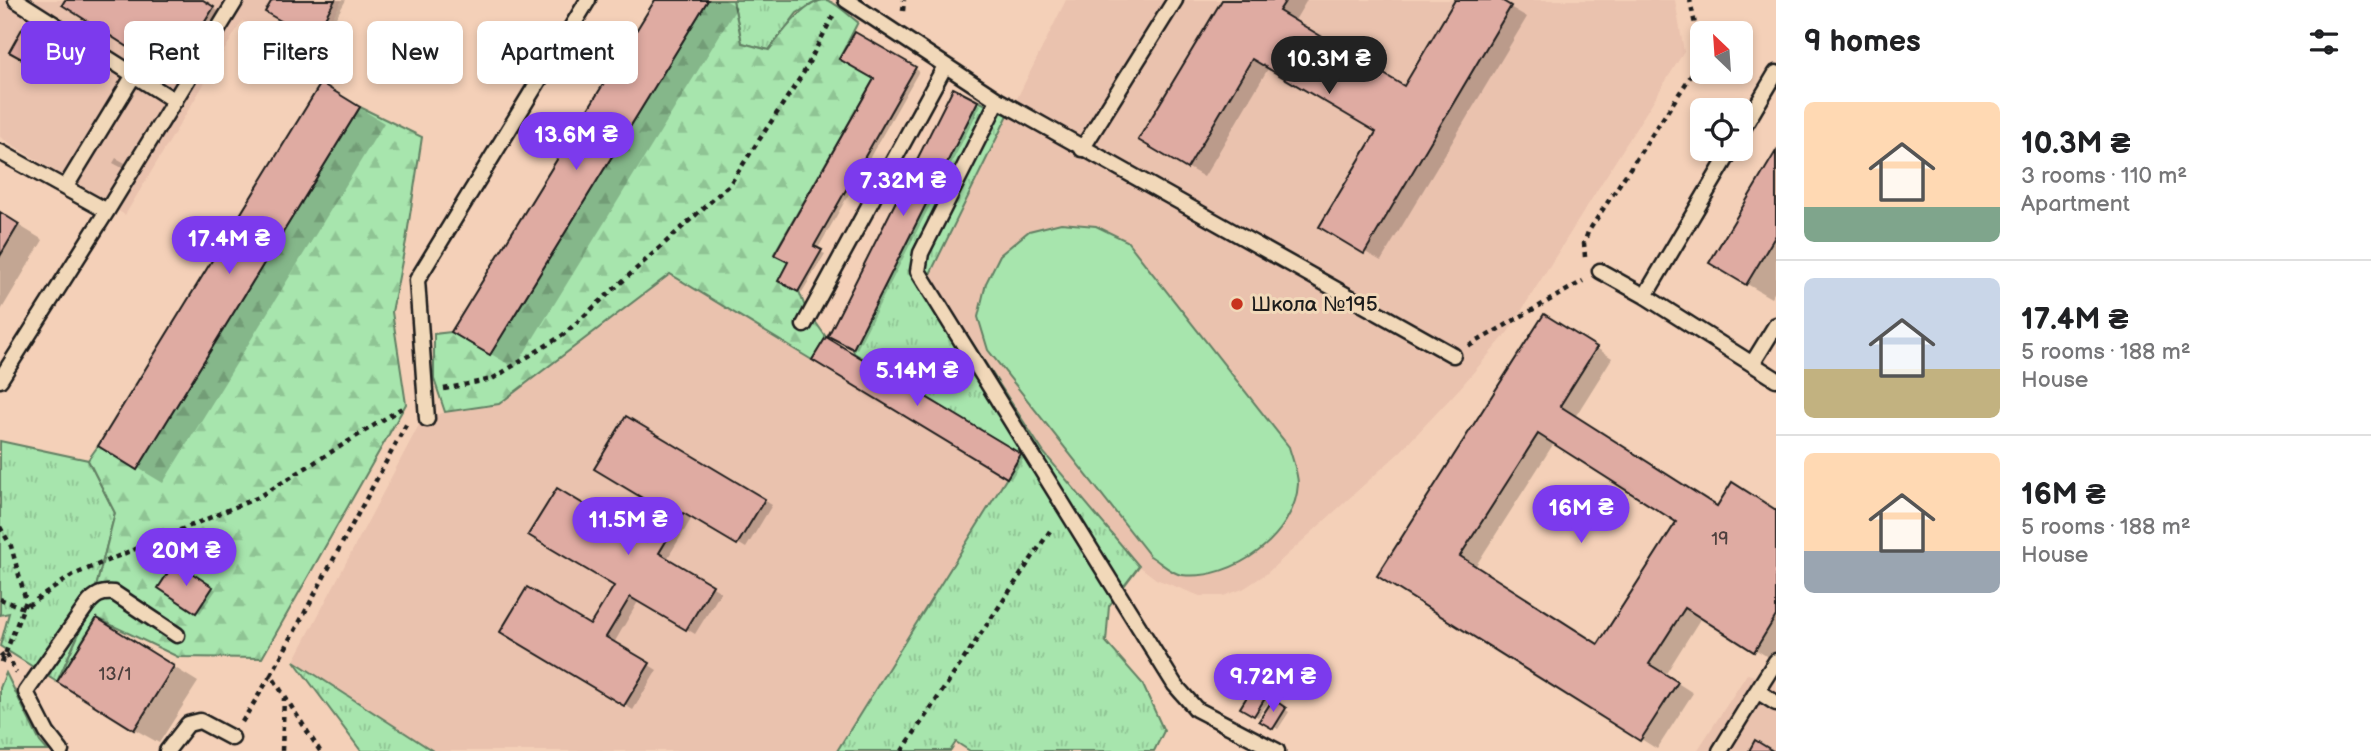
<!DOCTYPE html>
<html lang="en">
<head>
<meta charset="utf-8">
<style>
	body { margin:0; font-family:"Balsamiq Sans",sans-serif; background:#f6f6f6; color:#202124; height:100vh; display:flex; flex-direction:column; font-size:26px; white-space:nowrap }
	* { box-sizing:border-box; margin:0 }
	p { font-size:23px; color:#757577 }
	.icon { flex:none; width:38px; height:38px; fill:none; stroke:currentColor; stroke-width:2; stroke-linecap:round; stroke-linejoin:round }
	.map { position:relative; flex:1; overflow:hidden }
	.details { display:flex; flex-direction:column; background:#fff; width:595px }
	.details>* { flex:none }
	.banner { position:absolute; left:21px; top:21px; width:665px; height:63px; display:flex; gap:14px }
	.needle { width:46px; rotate:335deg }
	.fabs { position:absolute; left:1690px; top:21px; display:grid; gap:14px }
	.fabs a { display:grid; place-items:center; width:63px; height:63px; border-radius:10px; background:#fff; box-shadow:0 4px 10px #0003; font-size:35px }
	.price { position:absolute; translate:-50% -60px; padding:0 16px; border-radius:24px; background:#7c3aed; color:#fff; font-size:23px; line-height:46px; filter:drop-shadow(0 2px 4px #0008) }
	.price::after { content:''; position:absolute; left:50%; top:42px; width:21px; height:16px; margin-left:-10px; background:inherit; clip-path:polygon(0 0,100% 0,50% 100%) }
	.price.current { background:#222; color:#fff }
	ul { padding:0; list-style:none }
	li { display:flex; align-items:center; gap:21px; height:175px; padding:0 28px }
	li+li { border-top:2px solid #e0e0e0 }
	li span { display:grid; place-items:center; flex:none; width:196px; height:140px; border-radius:10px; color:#555 }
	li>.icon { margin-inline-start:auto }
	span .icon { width:84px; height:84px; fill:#fffc; stroke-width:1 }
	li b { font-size:30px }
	h2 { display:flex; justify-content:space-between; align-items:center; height:84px; padding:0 28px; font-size:30px }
	.chip { padding:0 24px; border-radius:10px; background:#fff; box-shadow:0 4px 10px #0003; font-size:24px; line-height:63px }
	.chip.current { background:#7c3aed; color:#fff }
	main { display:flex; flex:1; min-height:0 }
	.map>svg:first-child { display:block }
</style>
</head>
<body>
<main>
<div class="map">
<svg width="1776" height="751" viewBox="0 0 1776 751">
	<defs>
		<pattern id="grass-tufts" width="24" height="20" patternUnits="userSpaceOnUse" patternTransform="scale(1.75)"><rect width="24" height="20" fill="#a7e5ad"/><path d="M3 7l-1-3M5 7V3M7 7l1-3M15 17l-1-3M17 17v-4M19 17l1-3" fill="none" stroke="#8fc494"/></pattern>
		<pattern id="forest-firs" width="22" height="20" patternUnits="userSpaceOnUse" patternTransform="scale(1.75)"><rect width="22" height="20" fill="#a7e5ad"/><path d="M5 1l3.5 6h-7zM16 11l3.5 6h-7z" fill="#8fc494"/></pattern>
	</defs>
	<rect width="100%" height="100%" fill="#f4d0b8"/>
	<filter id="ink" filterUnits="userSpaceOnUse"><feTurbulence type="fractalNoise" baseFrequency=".0143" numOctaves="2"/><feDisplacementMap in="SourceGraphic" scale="14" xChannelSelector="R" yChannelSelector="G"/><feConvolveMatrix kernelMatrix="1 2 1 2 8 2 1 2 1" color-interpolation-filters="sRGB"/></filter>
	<g filter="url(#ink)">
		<path fill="#eac2ae" d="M0 0H342L311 57 242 21 125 215 0 137Z
			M1066 0H1675L1684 52 1508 332 1460 388 1400 452 1266 574 1243 589 1223 596H1200L1156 579 1139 566 1044 453 929 275Z
			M670 274 1007 478 837 751H433L294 661 421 421 445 412 499 404Z
			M1747 674 1776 681V751H1697Z"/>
		<path fill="url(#grass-tufts)" stroke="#628064" stroke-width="2" d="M733 0H819L797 13 769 50 742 43Z
			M978 101 1008 115 929 276 1044 453 1139 566 1109 606 1106 642 1142 683 1164 731 1154 751H970L956 742 950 751H837L1021 455 854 353 853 349Z
			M0 441 88 460 115 513 91 607 57 682 0 646 9 613 0 615Z
			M294 661 433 751H361Z
			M6 673 40 742 48 751H0V688Z"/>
		<path fill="url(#forest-firs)" stroke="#628064" stroke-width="2" d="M708 0H733L742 43 769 50C780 36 805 0 826 0 836 2 849 16 858 22L839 59 874 79 774 254 788 262 805 307 826 337 812 360 670 274 499 404 445 412 434 379V334L451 332 490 355Z
			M360 107 422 137 406 241 392 312 406 404 262 658 178 657 97 618 57 682 91 607 115 513 88 460 98 446 137 469Z"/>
		<path fill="#a7e5ad" stroke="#628064" stroke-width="2" d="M1061 223 1096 226 1127 241 1289 447C1292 458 1298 473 1298 484 1295 536 1233 581 1182 575 1172 574 1159 561 1150 556L988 350 978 317 986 283 1000 255 1029 231Z"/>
		<path fill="#0003" fill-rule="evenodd" d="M67 0H201L226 16 185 81Z
			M274 0H346L322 42 268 12Z
			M657 0H725L737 7 515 368 491 354Z
			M1224 0H1307L1294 22 1405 88 1457 0H1498L1527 17 1381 261 1322 227 1378 132 1269 67 1204 177 1141 140Z
			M23 30 64 52 51 74 11 51Z
			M855 35 919 71 817 250 825 254 802 292 780 280 876 78Z
			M954 91 981 105 857 349 831 336Z
			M347 100 384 123 163 483 138 468Z
			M1776 154V290L1771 298 1711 263Z
			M116 158 129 165 126 170 113 163Z
			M0 214 43 240 0 312Z
			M1561 325 1612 358 1575 417 1718 507 1776 511V651L1771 659 1702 616 1665 675 1693 693 1657 749 1380 575ZM1554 443 1678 521 1599 646 1475 567Z
			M828 340 1024 458 1011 479 815 360Z
			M627 418 772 505 746 548 693 516 667 559 721 592 695 634 639 600 614 643 657 670 633 710 502 631 590 627 666 511Z
			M176 565 216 590 200 613 160 588Z
			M122 635 198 682 159 743 134 729Z
			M1254 689 1270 699 1258 717 1242 707Z
			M1273 702 1289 712 1278 729 1262 720Z"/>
		<path fill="#dfaba2" stroke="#1c1c1c" stroke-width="2" fill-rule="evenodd" d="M65 0H203L214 7 172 75 62 5Z
			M272 0H335L313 39 265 12Z
			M655 0H708L490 355 451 332Z
			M1222 0H1286L1279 11 1404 86 1455 0H1501L1511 6 1364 254 1319 227 1376 132 1252 59 1187 169 1138 140Z
			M23 27 61 48 47 73 9 52Z
			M855 32 916 67 814 246 822 250 798 292 778 281 788 262 774 255 874 79 839 59Z
			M321 83 360 107 137 470 98 446Z
			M953 88 978 101 853 349 828 336Z
			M1776 151V235L1746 285 1709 263Z
			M0 212 19 224 0 256Z
			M1544 314 1597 347 1560 406 1717 506 1732 482 1776 510V616L1754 652 1685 608 1649 664 1678 682 1640 741 1377 576ZM1538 434 1676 522 1598 644 1460 556Z
			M826 337 1021 454 1007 478 812 360Z
			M626 416 765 499 737 545 683 513 659 553 713 585 686 630 630 597 606 637 650 663 624 706 500 632 527 587 590 625 614 586 528 535 557 488 646 542 664 511 594 469Z
			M175 562 213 587 196 613 158 588Z
			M97 618 174 666 134 730 57 682Z
			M1253 687 1267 695 1254 716 1240 708Z
			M1273 699 1286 708 1273 729 1259 721Z
			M1755 740 1773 751H1749Z"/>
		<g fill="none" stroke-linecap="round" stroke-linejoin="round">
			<g stroke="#1c1c1c" stroke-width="19">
				<path id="lane" d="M16 0 175 101
					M846 0 998 100 1453 355
					M998 100 921 253 918 271 1175 685 1196 709 1277 751
					M1741 132 1776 73
					M1082 149 1175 0
					M0 152 107 211
					M65 188 134 75
					M1600 271 1645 296 1776 379
					M1645 296 1732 149
					M804 325 945 66
					M1752 364 1776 325
					M0 380 107 211 236 0
					M427 419 417 280 588 0
					M1757 691 1776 661
					M61 751 47 733 26 692 87 605C95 595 101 592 114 593L177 635
					M167 751 188 724 200 721 232 738
					M1720 751 1757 691 1776 703"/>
			</g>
			<path stroke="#1c1c1c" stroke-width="4.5" stroke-dasharray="5 5" stroke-linecap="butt" d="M903 11 904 0
				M1585 257 1584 243 1588 232 1702 59 1690 0
				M1469 346 1583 281
				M444 389 492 379 563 335 730 184 804 72 833 16
				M0 527 11 546 26 601 0 667
				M0 599 24 608 73 575 259 497 405 406
				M0 657 6 652 16 673
				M242 722 271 675
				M282 751 284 698
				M320 751 271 675 407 423
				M902 751 1052 528"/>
			<use href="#lane" stroke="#f1d8b9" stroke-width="14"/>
		</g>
	</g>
	<circle fill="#c8321e" stroke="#f1d8b9" stroke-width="2.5" cx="1237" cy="304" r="7"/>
	<g text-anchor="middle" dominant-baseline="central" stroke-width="6" stroke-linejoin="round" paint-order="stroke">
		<g font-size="18" fill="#4d403e">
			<text x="1720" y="539">19</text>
			<text x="115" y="674">13/1</text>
		</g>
		<g font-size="21" fill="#1c1c1c" stroke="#f1d8b9" text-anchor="start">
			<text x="1251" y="304">Школа №195</text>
		</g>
	</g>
</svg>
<div class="fabs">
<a><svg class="needle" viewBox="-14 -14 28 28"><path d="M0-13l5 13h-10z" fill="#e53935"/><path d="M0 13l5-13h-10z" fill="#757577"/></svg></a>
<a><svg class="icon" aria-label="locate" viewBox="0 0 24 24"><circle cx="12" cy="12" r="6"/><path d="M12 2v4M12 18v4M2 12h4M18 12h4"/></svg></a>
</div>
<b class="price current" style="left:1329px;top:96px">10.3M ₴</b>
<b class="price" style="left:576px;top:172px">13.6M ₴</b>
<b class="price" style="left:903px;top:218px">7.32M ₴</b>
<b class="price" style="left:229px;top:276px">17.4M ₴</b>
<b class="price" style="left:917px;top:408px">5.14M ₴</b>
<b class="price" style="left:1581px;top:545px">16M ₴</b>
<b class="price" style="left:628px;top:557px">11.5M ₴</b>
<b class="price" style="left:186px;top:588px">20M ₴</b>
<b class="price" style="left:1273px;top:714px">9.72M ₴</b>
<div class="banner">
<a class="chip current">Buy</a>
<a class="chip">Rent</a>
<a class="chip">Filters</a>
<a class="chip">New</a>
<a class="chip">Apartment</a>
</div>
</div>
<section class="details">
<h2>9 homes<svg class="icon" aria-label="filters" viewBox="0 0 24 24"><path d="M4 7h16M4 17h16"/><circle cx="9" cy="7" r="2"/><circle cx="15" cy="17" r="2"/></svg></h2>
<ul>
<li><span style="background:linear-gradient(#ffd9b3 75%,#7fa58c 0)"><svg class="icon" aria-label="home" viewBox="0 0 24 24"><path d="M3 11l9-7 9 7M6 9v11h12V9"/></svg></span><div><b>10.3M ₴</b><p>3 rooms · 110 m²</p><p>Apartment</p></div></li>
<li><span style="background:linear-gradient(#c9d6e8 65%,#c2b280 0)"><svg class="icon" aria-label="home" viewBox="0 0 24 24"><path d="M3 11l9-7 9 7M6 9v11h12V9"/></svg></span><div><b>17.4M ₴</b><p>5 rooms · 188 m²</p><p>House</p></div></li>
<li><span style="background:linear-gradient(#ffd9b3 70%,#9aa5b1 0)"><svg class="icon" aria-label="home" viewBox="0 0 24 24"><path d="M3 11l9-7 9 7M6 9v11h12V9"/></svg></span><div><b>16M ₴</b><p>5 rooms · 188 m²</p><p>House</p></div></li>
</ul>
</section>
</main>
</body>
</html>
